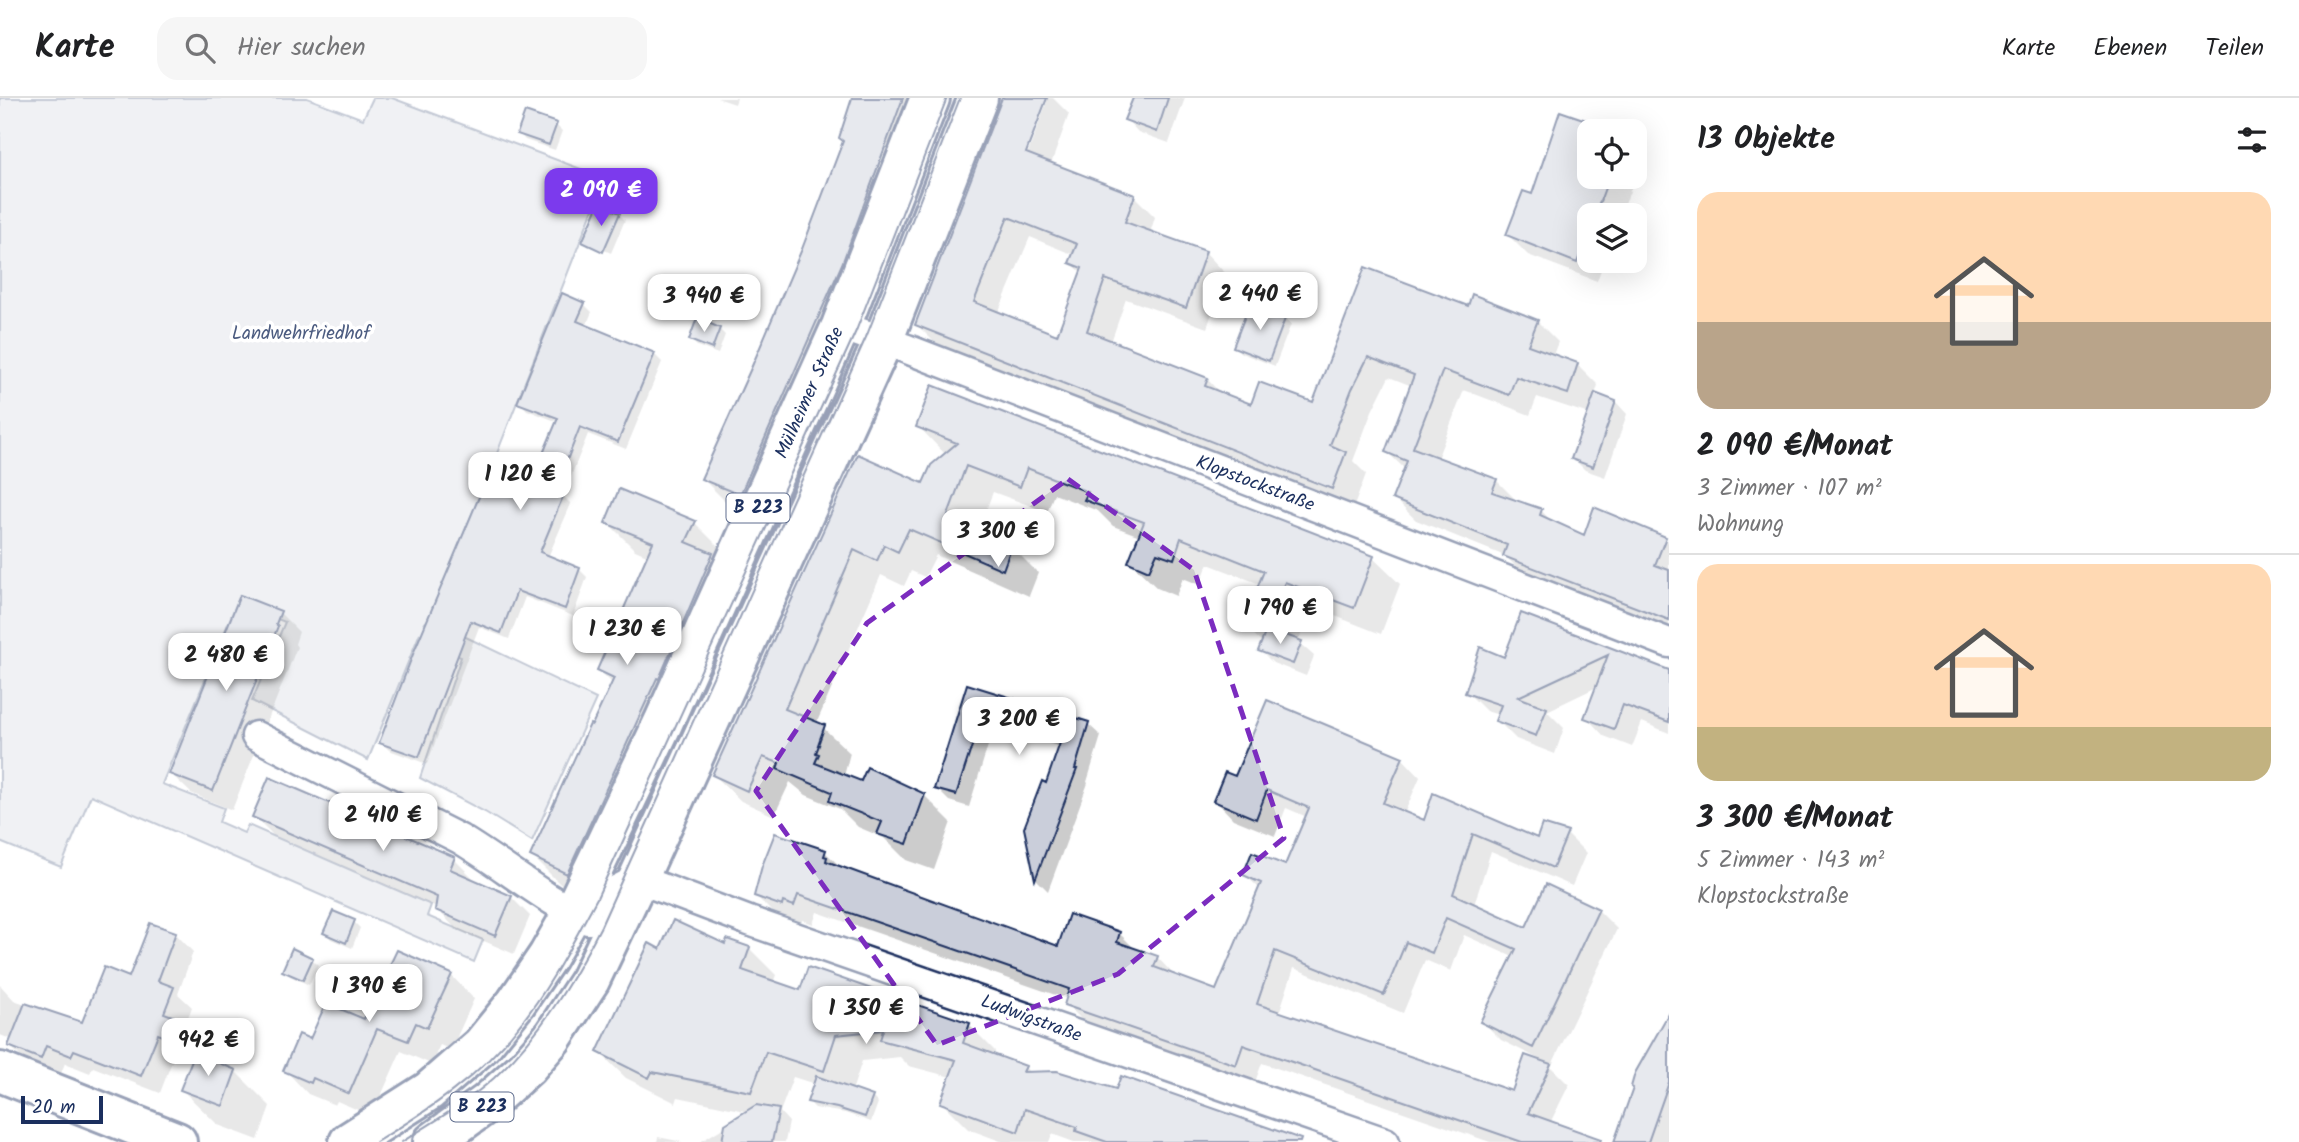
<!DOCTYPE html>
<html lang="de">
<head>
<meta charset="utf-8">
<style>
	body { margin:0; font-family:Kalam,sans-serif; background:#f6f6f6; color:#202124; height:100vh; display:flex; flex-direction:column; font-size:26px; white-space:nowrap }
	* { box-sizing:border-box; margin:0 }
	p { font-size:23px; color:#757577 }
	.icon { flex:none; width:38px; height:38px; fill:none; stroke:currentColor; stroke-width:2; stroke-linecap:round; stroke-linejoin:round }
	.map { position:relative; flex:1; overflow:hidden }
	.panel { display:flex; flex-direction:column; background:#fff; width:630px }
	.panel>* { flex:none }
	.fabs { position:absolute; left:1577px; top:21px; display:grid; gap:14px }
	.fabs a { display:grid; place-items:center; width:70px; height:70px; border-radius:14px; background:#fff; box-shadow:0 7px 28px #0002; font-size:35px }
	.scale { position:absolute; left:21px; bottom:18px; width:82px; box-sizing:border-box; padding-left:7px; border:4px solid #1b2f5e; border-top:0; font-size:19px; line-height:24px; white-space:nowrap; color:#1b2f5e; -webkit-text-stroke:5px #fff; paint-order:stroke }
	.price { position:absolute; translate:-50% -60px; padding:0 16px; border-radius:14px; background:#fff; color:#222; font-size:23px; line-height:46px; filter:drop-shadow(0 2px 4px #0008) }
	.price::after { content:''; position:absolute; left:50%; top:42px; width:21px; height:16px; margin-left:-10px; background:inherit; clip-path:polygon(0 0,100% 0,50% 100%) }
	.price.on { background:#7c3aed; color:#fff }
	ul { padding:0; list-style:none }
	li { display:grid; align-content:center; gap:14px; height:371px; padding:0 28px }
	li+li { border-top:2px solid #e0e0e0 }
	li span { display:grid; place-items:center; height:217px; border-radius:21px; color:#555 }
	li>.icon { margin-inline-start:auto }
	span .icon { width:126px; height:126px; fill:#fffc; stroke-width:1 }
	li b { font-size:30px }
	h2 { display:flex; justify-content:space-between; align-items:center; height:84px; padding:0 28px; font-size:30px }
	header { display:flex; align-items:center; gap:42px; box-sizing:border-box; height:98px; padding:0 35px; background:#fff; border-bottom:2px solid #e0e0e0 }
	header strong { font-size:33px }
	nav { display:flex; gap:38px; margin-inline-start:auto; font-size:24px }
	.search { width:490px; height:63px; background:#f6f6f6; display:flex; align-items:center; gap:18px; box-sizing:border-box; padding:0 24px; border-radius:21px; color:#757577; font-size:26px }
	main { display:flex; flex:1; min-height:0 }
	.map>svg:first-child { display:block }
</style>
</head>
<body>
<header>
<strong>Karte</strong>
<div class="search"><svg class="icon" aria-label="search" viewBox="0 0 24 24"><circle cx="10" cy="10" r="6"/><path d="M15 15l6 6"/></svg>Hier suchen</div>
<nav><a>Karte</a><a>Ebenen</a><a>Teilen</a></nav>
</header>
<main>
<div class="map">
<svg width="1669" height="1044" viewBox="0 0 1669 1044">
	<rect width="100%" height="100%" fill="#fff"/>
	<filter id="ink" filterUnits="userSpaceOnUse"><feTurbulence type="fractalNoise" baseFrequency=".0143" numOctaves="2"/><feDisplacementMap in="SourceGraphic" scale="14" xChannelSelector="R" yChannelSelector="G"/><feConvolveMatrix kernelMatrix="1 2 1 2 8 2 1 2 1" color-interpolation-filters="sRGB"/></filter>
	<g filter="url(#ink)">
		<path fill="#dee1e7" stroke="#7c88a2" stroke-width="2" d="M0 0H307L363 21 373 0H392L605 80 492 368 428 522 425 525 447 530 596 601 532 743 485 714 420 680 461 559 418 544 420 535 368 662 252 603 285 524 237 504 162 686 224 710 219 724 244 735 248 727 431 807 427 818 483 842 474 864 91 697 61 769 0 744Z"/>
		<path fill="#0003" fill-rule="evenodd" d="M717 0H737L735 6Z
			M854 0H942L769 425 732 410 703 381 803 152 845 44Z
			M1004 0H1053L1069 16 1051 66 1134 98 1155 119 1150 135 1205 154 1226 176 1207 230 1126 201 1111 244 1207 281 1223 298 1252 309 1314 306 1366 171 1469 210 1537 223 1558 244 1553 257 1577 266 1598 287 1595 297 1616 304 1627 316 1605 379 1585 372 1573 360 1589 316 1537 299 1530 317 1464 292 1437 361 1496 382 1519 405 1541 412 1553 425 1585 439 1665 441 1669 445V534L1526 478 1505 458 1416 422 1394 401 1406 372 1387 354 1412 288 1389 279 1372 313 1353 363 1366 376 1353 411 938 248 917 227ZM1043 4H1047L1025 63 1021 62ZM1030 139 1074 157 1071 165 1082 175 1058 239 998 215Z
			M1134 0H1185L1169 45 1138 34 1126 21Z
			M1561 15 1615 33H1589V79H1634V47L1644 56 1621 117H1589V163H1604L1597 183 1528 157 1508 137 1534 98Z
			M556 27 562 33 555 52 525 42 519 35Z
			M619 116 625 122 611 155 589 145V149L584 144Z
			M584 206 592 214 586 228 654 256 662 264 626 351 588 336 563 398 571 406 548 459 579 471 587 479 573 518 525 499 509 541 479 529 427 666 389 652 381 644 532 386 558 324 527 312 520 304Z
			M1285 220 1291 226 1275 268 1241 255 1235 249Z
			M719 231 725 237 718 256 697 248 691 242Z
			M918 328 1373 460 1400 486 1381 536 1312 509 1298 544 1314 558 1306 578 1273 565 1260 552 1263 545 1244 527 1260 486 1208 466 1200 487 1183 480 1176 498 1157 490 1130 464 1140 438 1113 428 1098 413 1054 396 1047 414 993 394 978 433 1011 448 1038 475 1029 498 936 457 925 479 911 473 904 488 881 477 817 624 850 655 844 678 862 685 924 697 951 724 934 772 906 762 884 740 858 729 840 711 806 697 790 684 774 718 741 703 714 677 859 358 924 388 946 357Z
			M620 393 695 425 723 453 595 802 560 786 532 758 613 586 599 572 649 458 635 452 607 424Z
			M280 515 299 534 295 546 297 549 232 712 191 695 171 676Z
			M1522 517 1669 574V635L1642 624 1632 649 1604 638 1586 619 1597 589 1547 613 1564 630 1555 656 1516 641 1497 622 1499 617 1486 613 1467 594 1505 561Z
			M968 588 1088 626 1101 638 1087 684 1088 685 1048 793 1037 782 1026 730 1047 687 1061 649 994 628 969 709 949 703 936 690Z
			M1402 660 1420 679 1404 716 1425 724 1539 742 1567 736 1586 755 1572 788 1491 753 1474 807 1527 831 1598 812 1617 831 1551 969 1569 987 1550 1025 1604 1044H1490L1262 965 1255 984 1085 925 1066 906 1067 901 817 814 813 826 802 822 801 825 775 817 756 798 825 754 843 771 1059 850 1119 835 1136 852 1157 859 1175 878 1217 894 1260 791 1245 777 1286 769 1307 719 1286 710 1275 738 1233 721 1215 702 1236 681ZM1464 837 1513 859 1483 924 1501 942 1541 962 1513 995 1279 915 1294 870 1403 915 1425 862 1451 873Z
			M254 718 454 761 473 780 472 782 511 799 530 818 514 856 456 831 437 811V809L273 737Z
			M354 824 360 830 352 850 331 841 325 835Z
			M175 835 193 854 178 896 192 909 186 925 197 929 216 947 212 956 229 971 235 973 270 1008 258 1042 218 1027 182 992 194 960 176 953 160 995 93 969 90 975 65 965 60 978 29 967 10 948 13 942 0 937V887L14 902 83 927Z
			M726 849 749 850 776 877 773 885 801 894 969 927 995 953 994 958 1025 969 1031 976 1286 1044H1074L1052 1036 1049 1044H1003L968 1031 942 1005 951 979 909 968 900 959 862 963 852 993 872 999 878 1005 871 1024 845 1015 815 1010 809 1004 815 986 793 979 780 1014 789 1024 785 1044H700L749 1014 678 999 676 1005 626 980 599 954Z
			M312 861 318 867 309 887 290 878 284 872Z
			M451 877 474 901 451 952 440 947 431 966 401 953 372 1018 337 1003 335 1007 308 996 285 972 311 943 365 923Z
			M1669 914V1044H1615L1659 937 1657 935Z
			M658 1039 683 1044H657Z"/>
		<path fill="#caceda" stroke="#1b2f5e" stroke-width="2" fill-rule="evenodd" d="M852 0H903L842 166 740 397 701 381 752 268 802 151 843 43 839 40Z
			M1002 0H1047L1026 55 1135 97 1125 124 1206 153 1186 210 1105 181 1087 233 1208 280 1205 288 1251 306 1259 284 1313 304 1365 169 1468 208 1472 196 1538 222 1528 247 1578 265 1568 296 1516 279 1509 297 1443 272 1413 350 1497 381 1492 394 1542 411 1540 417 1584 437 1594 409 1666 439 1655 467 1669 472V522L1503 458 1507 447 1392 401 1407 363 1385 354 1414 277 1368 259 1352 291 1330 347 1346 354 1332 391 915 227ZM1008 119 1077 146 1069 165 1082 170 1057 237 974 204Z
			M1133 0H1168L1157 34 1124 22Z
			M1560 13 1589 23V79H1609L1595 117H1589V133L1577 165 1506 137 1523 93 1532 96Z
			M525 14 557 25 549 47 517 36Z
			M599 106 620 115 603 154 582 144Z
			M562 195 585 205 577 223 655 255 618 344 580 329 555 393 564 396 540 454 580 470 565 511 517 493 501 535 471 523 419 659 379 645 415 551 492 368 531 384 558 320 517 305Z
			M1250 205 1286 218 1269 263 1233 249Z
			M697 220 720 230 712 251 689 242Z
			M932 287 1374 458 1354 510 1285 484 1264 536 1242 527 1264 473 1181 440 1174 461 1157 455 1149 473 1128 464 1144 424 1084 402 1088 394 1027 370 1020 389 966 368 948 417 1012 447 1003 472 909 431 898 454 884 447 877 463 854 452 785 611 825 627 818 647H819L816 655 819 656 815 665 861 683 867 669 925 696 907 746 877 736 882 724 829 703 832 694 777 671 779 665 763 659 747 693 712 677 858 356 923 385 931 367 957 345 916 329Z
			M1595 295 1616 303 1593 369 1571 361Z
			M619 391 696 423 686 444 713 455 659 581 657 580 567 776 530 758 590 626 592 627 614 580 597 572 653 444 605 425Z
			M240 497 281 513 276 526 278 528 213 693 169 676Z
			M1521 515 1669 572V624L1623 607 1614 631 1584 620 1608 557 1518 599 1547 610 1536 638 1495 623 1501 607 1465 595 1480 549 1504 559Z
			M1267 530 1302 543 1293 566 1258 553Z
			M967 586 1089 624 1075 671H1077L1035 782 1024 730 1042 683 1046 685 1061 642 982 617 956 697 934 691Z
			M1267 602 1403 659 1383 705 1424 722 1433 695 1537 740 1542 726 1568 734 1553 770 1473 736 1453 796 1526 829 1546 786 1599 811 1533 950 1480 924 1516 851 1446 820 1432 855 1406 844 1384 897 1275 853 1257 906 1512 993 1525 957 1551 966 1528 1015 1601 1041 1600 1044H1522L1243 947 1236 967 1064 907 1069 891 995 865 798 797 794 808 783 804 782 808 754 798 762 768 775 735 826 752 824 758 827 759 826 763 1058 848 1069 816 1120 834 1117 844 1158 858 1154 869 1216 892 1261 785 1243 777 1252 754 1285 767 1309 710 1267 692 1256 721 1213 703 1225 674 1235 678Z
			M269 679 455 759 450 771 512 798 495 838 435 812 437 799 252 719Z
			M333 813 355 822 346 845 323 835Z
			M673 822 725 846 727 841 750 849 742 872 800 892 808 869 970 925 963 945 1026 968 1023 974 1057 973 1116 991 1121 978 1301 1041 1300 1044H1107L1076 1033 1077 1029 1025 1011 1018 1034 940 1005 956 962 880 942 883 932 836 937 824 973 766 954 751 994 652 974 649 980 597 954 649 845 660 851Z
			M150 825 176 834 158 883 174 889 164 915 198 927 190 949 158 936 141 978 74 952 71 958 46 948 41 961 8 948 25 905 82 924 104 869 129 879Z
			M292 850 313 860 303 882 282 873Z
			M397 852 452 876 427 930 416 925 408 943 377 931 349 996 313 980 311 985 283 973 299 936 310 941 326 905 364 921Z
			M1669 915V984L1648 1044H1614L1633 990 1631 989 1635 975Z
			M197 949 216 956 214 963 236 972 223 1008 180 992Z
			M816 978 873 998 865 1019 837 1010 807 1004Z
			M756 1007 779 1011 772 1044H722L725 1026Z"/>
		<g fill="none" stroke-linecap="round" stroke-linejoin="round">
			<g stroke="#1b2f5e" stroke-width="33">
				<path id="street" d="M841 228 907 251 1669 545
					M256 638 460 741C503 767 542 800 588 822
					M573 814 638 781 749 823 1385 1044"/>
			</g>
			<g stroke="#1b2f5e" stroke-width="44">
				<path id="secondary" d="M0 974 177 1044"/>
			</g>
			<g stroke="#1b2f5e" stroke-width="44">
				<path id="primary" d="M349 1044 429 993 482 947 516 905 548 858 573 814 663 625 841 228 930 0
					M433 1044 487 1005 527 969 552 940 590 882 638 781 883 243 978 0"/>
			</g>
			<use href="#street" stroke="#fff" stroke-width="28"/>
			<use href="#secondary" stroke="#fff" stroke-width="38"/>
			<use href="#primary" stroke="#fff" stroke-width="38"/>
			<path stroke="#1b2f5e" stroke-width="2" d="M376 1044C429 1012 480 978 518 929 550 890 573 844 597 800L856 233 947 0
				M402 1044C433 1024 466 1005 494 980 541 936 572 884 601 828L867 237 960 0"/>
		</g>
	</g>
	<path d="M0 0H1669V1044H0ZM1068 381 1194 472 1284 740 1118 876 937 947 756 693 867 525Z" fill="#fff" fill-opacity=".55" fill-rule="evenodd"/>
	<path fill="none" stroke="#7b2cbf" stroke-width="5" stroke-dasharray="14 9" stroke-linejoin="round" d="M1068 381 1194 472 1284 740 1118 876 937 947 756 693 867 525Z"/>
	<g text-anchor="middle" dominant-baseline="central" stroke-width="7" stroke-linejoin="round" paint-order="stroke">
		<g fill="#fff" stroke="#5f6d8e" stroke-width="2">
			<rect x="726.5" y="395.5" width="63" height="29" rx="5"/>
			<rect x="450.5" y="994.5" width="63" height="29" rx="5"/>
		</g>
		<g font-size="18" font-weight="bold" fill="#1b2f5e">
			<text x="758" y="410">B 223</text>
			<text x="482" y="1009">B 223</text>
		</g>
		<g font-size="19" fill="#4c5c80" stroke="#fff">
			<text x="301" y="236">Landwehrfriedhof</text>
		</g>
		<g font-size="19" fill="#1b2f5e" stroke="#fff">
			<text transform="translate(810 295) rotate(-66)">Mülheimer Straße</text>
			<text transform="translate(1255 386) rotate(21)">Klopstockstraße</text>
			<text transform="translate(1031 921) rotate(20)">Ludwigstraße</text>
		</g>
	</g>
</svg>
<div class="fabs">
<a><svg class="icon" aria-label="locate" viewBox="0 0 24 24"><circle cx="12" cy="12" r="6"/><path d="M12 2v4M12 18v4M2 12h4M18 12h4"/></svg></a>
<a><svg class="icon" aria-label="layers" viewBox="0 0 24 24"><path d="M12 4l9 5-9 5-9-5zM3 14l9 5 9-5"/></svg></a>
</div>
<div class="scale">20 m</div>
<b class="price on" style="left:601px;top:130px">2 090 €</b>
<b class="price" style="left:1260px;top:234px">2 440 €</b>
<b class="price" style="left:704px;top:236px">3 940 €</b>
<b class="price" style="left:520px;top:414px">1 120 €</b>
<b class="price" style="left:998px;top:471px">3 300 €</b>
<b class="price" style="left:1280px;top:548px">1 790 €</b>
<b class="price" style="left:627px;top:569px">1 230 €</b>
<b class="price" style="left:226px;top:595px">2 480 €</b>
<b class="price" style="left:1019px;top:659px">3 200 €</b>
<b class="price" style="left:383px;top:755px">2 410 €</b>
<b class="price" style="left:369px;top:926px">1 390 €</b>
<b class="price" style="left:866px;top:948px">1 350 €</b>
<b class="price" style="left:208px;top:980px">942 €</b>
</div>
<section class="panel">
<h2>13 Objekte<svg class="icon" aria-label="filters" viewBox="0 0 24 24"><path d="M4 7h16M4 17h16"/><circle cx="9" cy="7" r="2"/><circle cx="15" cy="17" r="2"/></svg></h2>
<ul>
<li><span style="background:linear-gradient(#ffd9b3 60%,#b9a48a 0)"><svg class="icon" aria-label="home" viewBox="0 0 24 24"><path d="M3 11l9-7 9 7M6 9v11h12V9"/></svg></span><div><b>2 090 €/Monat</b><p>3 Zimmer · 107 m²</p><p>Wohnung</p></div></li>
<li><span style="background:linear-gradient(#ffd9b3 75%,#c2b280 0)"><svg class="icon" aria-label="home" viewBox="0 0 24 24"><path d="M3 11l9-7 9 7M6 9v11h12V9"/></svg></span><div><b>3 300 €/Monat</b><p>5 Zimmer · 143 m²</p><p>Klopstockstraße</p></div></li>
</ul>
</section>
</main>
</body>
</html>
